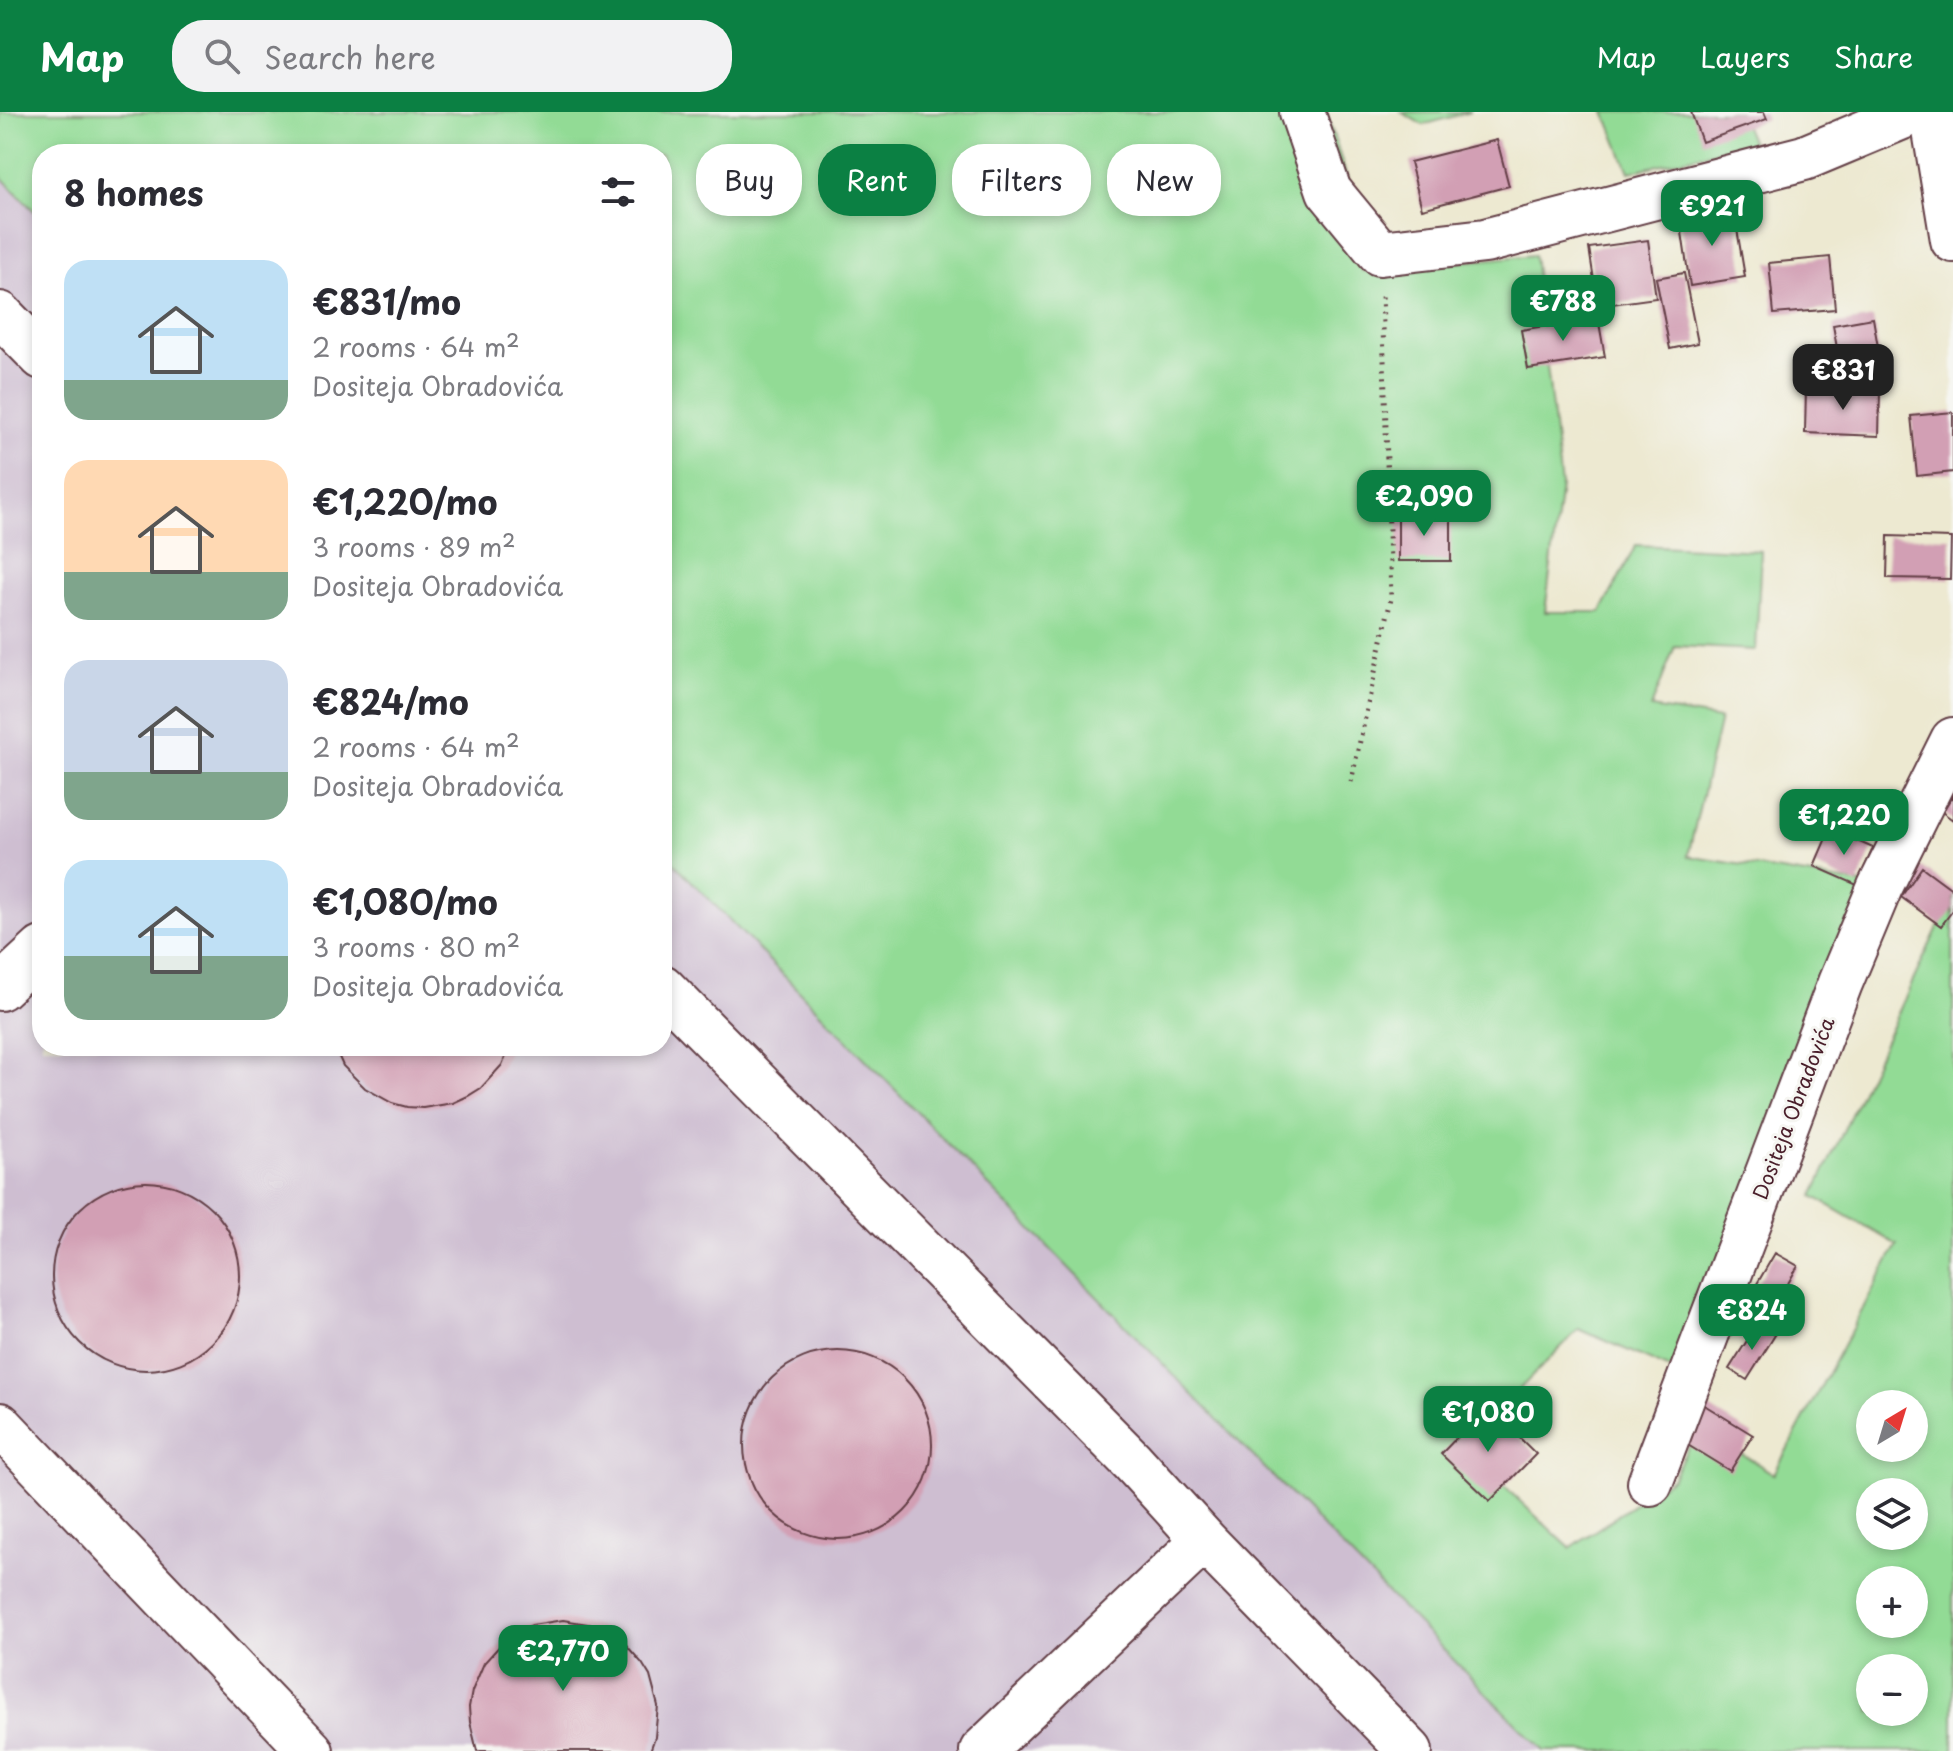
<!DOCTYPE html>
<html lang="en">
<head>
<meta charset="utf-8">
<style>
	body { margin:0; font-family:"Playpen Sans",sans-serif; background:#f2f2f3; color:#2b2b33; height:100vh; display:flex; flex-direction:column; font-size:30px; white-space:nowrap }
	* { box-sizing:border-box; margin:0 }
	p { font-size:26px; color:#7c7c81 }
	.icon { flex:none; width:44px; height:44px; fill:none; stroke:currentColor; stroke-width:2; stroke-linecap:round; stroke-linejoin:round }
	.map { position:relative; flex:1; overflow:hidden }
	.details { position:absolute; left:32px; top:32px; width:640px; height:912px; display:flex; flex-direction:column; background:#fff; border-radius:32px; box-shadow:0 4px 12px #0003 }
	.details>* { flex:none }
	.banner { position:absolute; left:696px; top:32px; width:760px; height:72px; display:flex; gap:16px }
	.needle { width:52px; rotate:38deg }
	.controls { position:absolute; left:1856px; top:1278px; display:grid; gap:16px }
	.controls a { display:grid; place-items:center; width:72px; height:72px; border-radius:50%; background:#fff; box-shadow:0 4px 12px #0003; font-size:40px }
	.price { position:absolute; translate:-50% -68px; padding:0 18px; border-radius:16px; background:#0b8043; color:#fff; font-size:26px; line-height:52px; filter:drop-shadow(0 2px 4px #0008) }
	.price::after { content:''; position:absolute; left:50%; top:48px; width:24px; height:18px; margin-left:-12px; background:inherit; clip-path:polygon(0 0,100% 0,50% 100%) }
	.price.current { background:#222; color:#fff }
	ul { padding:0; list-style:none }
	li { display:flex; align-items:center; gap:24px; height:200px; padding:0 32px }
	li span { display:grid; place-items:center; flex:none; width:224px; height:160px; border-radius:24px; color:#555 }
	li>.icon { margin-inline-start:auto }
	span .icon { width:96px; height:96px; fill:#fffc; stroke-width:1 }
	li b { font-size:34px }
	h2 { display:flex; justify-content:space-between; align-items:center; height:96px; padding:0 32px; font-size:34px }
	.tag { padding:0 28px; border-radius:32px; background:#fff; box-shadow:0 4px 12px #0003; font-size:28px; line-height:72px }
	.tag.current { background:#0b8043; color:#fff }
	header { display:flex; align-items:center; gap:48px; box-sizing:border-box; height:112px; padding:0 40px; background:#0b8043; color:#fff }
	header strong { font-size:38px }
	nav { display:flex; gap:44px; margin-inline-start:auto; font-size:28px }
	.search { width:560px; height:72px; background:#f2f2f3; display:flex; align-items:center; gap:20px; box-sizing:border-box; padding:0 28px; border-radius:32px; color:#7c7c81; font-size:30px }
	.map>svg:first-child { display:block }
</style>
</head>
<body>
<header>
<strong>Map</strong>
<div class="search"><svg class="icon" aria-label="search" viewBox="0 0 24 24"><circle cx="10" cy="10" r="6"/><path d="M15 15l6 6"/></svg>Search here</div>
<nav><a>Map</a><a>Layers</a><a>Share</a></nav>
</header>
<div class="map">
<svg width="1953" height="1639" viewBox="0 0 1953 1639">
	<rect width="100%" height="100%" fill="#f6f6f2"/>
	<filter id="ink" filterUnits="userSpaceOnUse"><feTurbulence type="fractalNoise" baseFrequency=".0125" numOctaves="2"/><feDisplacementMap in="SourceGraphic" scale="16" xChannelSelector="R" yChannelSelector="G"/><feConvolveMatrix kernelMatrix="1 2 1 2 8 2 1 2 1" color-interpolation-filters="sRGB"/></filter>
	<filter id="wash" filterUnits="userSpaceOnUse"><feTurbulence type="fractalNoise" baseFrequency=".006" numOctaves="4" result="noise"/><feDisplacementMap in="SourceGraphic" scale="32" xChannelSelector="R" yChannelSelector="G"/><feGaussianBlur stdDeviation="1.8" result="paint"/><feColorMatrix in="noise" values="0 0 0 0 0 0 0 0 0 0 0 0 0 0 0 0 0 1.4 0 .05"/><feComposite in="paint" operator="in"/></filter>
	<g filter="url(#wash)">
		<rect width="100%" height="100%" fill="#ede9d1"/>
		<path fill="#cebed1" d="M0 64 42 107V934H662V739L972 1055 1362 1456 1544 1639H0Z"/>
		<path fill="#92db95" stroke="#6e7d60" stroke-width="2" fill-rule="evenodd" d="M0 0H1326L1353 85 1362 159 1534 143 1561 374 1545 500H1601L1636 433 1761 439 1756 538 1675 534 1651 596 1720 607 1688 744 1880 775 1677 1260 1579 1217 1462 1335 1570 1436 1672 1366 1699 1315 1774 1362 1897 1133 1813 1084 1953 783V1639H1544C1248 1342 956 1039 662 739V42H42V107L0 64ZM1870 1292H1914V1336H1870ZM1870 1380H1914V1424H1870ZM1870 1468H1914V1512H1870ZM1870 1556H1914V1600H1870Z
			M1401 0H1470L1423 13Z
			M1605 0H1739L1752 31 1629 60Z"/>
		<g id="blocks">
			<path fill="#d29fb4" d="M1691 0H1764L1767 7 1702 30Z
				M1497 28 1509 74 1422 97 1410 50Z
				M1734 99 1745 165 1690 174 1680 107Z
				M1648 128 1656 186 1598 194 1589 136Z
				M1830 145 1835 197 1774 202 1769 151Z
				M1684 161 1698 231 1670 237 1656 166Z
				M1598 205 1605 245 1528 257 1521 218Z
				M1873 206 1879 241 1839 248 1833 213Z
				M1806 276 1880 278 1879 324 1805 321Z
				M1953 300V360L1917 364 1911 304Z
				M1398 403H1451V449H1398Z
				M1888 424 1951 426 1950 467 1887 466Z
				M1953 683V708L1942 700Z
				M1830 717 1873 736 1857 773 1814 754Z
				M1922 755 1953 778V798L1941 814 1901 785Z
				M334 934H510L502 953 481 976 468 984 453 991 423 996 407 995 392 991 365 976 343 954Z
				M52 1164a94 94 0 1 1 188 0a94 94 0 1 1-188 0Z
				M1775 1141 1798 1154 1770 1203 1747 1189Z
				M1757 1213 1775 1223 1747 1268 1729 1257Z
				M744 1333a94 94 0 1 1 188 0a94 94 0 1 1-188 0Z
				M1701 1291 1753 1323 1730 1359 1678 1327Z
				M1487 1294 1536 1342 1490 1389 1441 1342Z
				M563 1508 594 1513 608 1519 621 1527 642 1551 650 1564 658 1594 655 1625 650 1639H477L470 1610 469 1595 472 1579 484 1551 505 1528 518 1519 532 1513Z"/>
		</g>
	</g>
	<g filter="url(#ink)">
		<use href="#blocks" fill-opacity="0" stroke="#623d44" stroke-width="2"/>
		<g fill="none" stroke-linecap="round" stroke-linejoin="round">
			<g stroke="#623d44" stroke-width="48">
				<path id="minor" d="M1302 0 1329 79 1380 141 1485 129 1804 46 1914 0
					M1932 0 1953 128
					M0 202 42 245
					M662 875 1132 1349 1204 1428 982 1639
					M0 876 42 837
					M0 1313 311 1639
					M1650 1371 1840 871 1880 775 1953 628
					M1204 1428 1410 1639"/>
			</g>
			<path stroke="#623d44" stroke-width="5" stroke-dasharray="2 6" stroke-linecap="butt" d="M1351 670 1391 487 1382 180"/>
			<use href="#minor" stroke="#fff" stroke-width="44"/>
		</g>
	</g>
	<g text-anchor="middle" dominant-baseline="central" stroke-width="6" stroke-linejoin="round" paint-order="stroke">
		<g font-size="20" fill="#4a1f2b" stroke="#f6f6f2">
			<text transform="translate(1793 996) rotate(-69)">Dositeja Obradovića</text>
		</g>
	</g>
</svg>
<div class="controls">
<a><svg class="needle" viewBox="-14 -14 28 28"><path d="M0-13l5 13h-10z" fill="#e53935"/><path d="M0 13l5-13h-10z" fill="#7c7c81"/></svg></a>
<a><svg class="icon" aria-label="layers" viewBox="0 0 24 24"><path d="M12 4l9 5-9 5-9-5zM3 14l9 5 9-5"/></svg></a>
<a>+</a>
<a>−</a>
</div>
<b class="price" style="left:1712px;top:136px">€921</b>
<b class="price" style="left:1563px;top:231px">€788</b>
<b class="price current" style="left:1843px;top:300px">€831</b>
<b class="price" style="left:1424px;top:426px">€2,090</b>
<b class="price" style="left:1844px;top:745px">€1,220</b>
<b class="price" style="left:1752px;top:1240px">€824</b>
<b class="price" style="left:1488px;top:1342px">€1,080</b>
<b class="price" style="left:563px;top:1581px">€2,770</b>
<div class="banner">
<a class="tag">Buy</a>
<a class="tag current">Rent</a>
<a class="tag">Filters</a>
<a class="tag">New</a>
</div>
<section class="details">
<h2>8 homes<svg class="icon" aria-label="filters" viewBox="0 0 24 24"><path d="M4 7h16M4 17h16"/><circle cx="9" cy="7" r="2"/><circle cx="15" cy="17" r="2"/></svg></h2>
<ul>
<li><span style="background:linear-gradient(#bfe0f5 75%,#7fa58c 0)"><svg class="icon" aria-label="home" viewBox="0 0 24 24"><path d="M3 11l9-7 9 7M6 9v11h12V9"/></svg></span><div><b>€831/mo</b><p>2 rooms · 64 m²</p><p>Dositeja Obradovića</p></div></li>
<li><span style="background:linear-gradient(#ffd9b3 70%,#7fa58c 0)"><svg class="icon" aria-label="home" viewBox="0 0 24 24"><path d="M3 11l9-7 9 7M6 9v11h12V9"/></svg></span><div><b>€1,220/mo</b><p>3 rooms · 89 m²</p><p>Dositeja Obradovića</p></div></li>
<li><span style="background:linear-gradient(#c9d6e8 70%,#7fa58c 0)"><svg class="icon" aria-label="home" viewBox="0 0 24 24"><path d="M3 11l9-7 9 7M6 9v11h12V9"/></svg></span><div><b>€824/mo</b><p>2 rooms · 64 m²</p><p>Dositeja Obradovića</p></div></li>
<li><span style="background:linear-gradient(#bfe0f5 60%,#7fa58c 0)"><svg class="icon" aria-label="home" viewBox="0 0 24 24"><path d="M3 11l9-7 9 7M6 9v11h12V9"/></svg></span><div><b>€1,080/mo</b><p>3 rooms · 80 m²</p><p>Dositeja Obradovića</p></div></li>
</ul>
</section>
</div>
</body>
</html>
